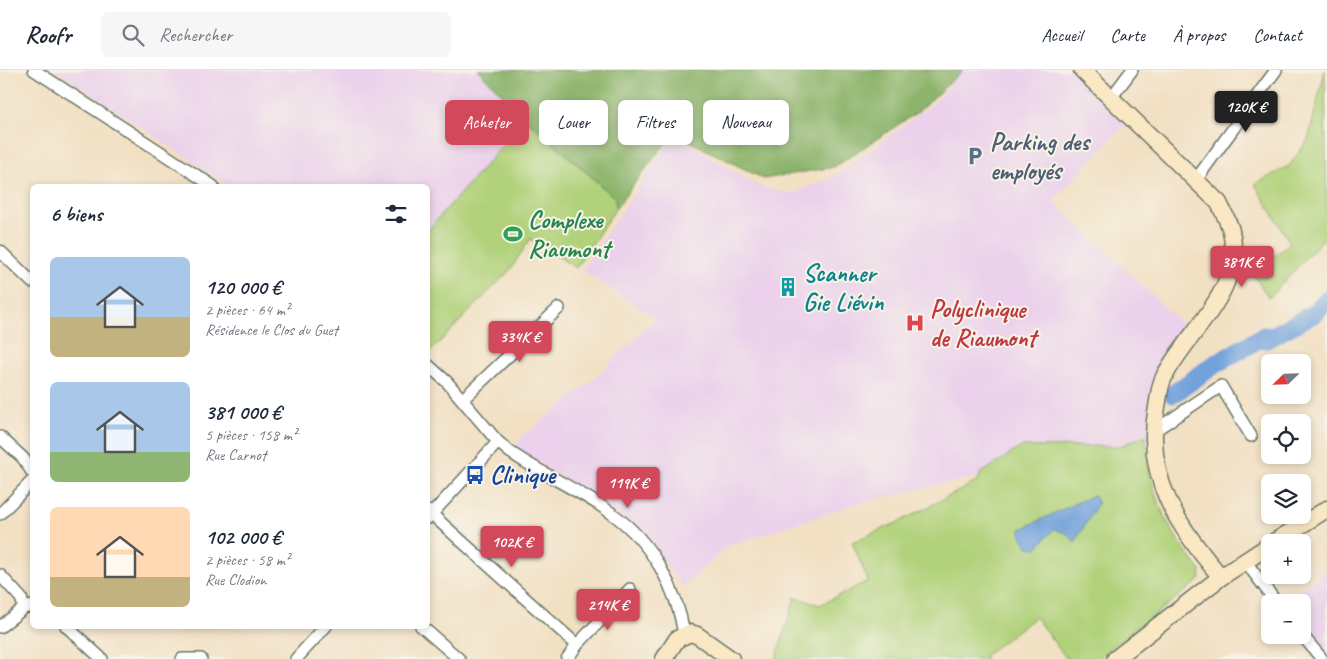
<!DOCTYPE html>
<html lang="fr">
<head>
<meta charset="utf-8">
<style>
	body { margin:0; font-family:Caveat,sans-serif; background:#f6f6f7; color:#1f2937; height:100vh; display:flex; flex-direction:column; font-size:19px; white-space:nowrap }
	* { box-sizing:border-box; margin:0 }
	p { font-size:16px; color:#747a83 }
	.icon { flex:none; width:28px; height:28px; fill:none; stroke:currentColor; stroke-width:2; stroke-linecap:round; stroke-linejoin:round }
	.map { position:relative; flex:1; overflow:hidden }
	.drawer { position:absolute; left:30px; top:114px; width:400px; height:445px; display:flex; flex-direction:column; background:#fff; border-radius:8px; box-shadow:0 2px 8px #0003 }
	.drawer>* { flex:none }
	.hud { position:absolute; left:445px; top:30px; width:475px; height:45px; display:flex; gap:10px }
	.needle { width:32px; rotate:247deg }
	.buttons { position:absolute; left:1261px; top:284px; display:grid; gap:10px }
	.buttons a { display:grid; place-items:center; width:50px; height:50px; border-radius:8px; background:#fff; box-shadow:0 2px 8px #0003; font-size:25px }
	.price { position:absolute; translate:-50% -42px; padding:0 11px; border-radius:5px; background:#d1495b; color:#fff; font-size:16px; line-height:32px; filter:drop-shadow(0 1px 2px #0008) }
	.price::after { content:''; position:absolute; left:50%; top:30px; width:15px; height:11px; margin-left:-8px; background:inherit; clip-path:polygon(0 0,100% 0,50% 100%) }
	.price.current { background:#222; color:#fff }
	ul { padding:0; list-style:none }
	li { display:flex; align-items:center; gap:15px; height:125px; padding:0 20px }
	li span { display:grid; place-items:center; flex:none; width:140px; height:100px; border-radius:8px; color:#555 }
	li>.icon { margin-inline-start:auto }
	span .icon { width:60px; height:60px; fill:#fffc; stroke-width:1 }
	li b { font-size:21px }
	h2 { display:flex; justify-content:space-between; align-items:center; height:60px; padding:0 20px; font-size:21px }
	.pill { padding:0 18px; border-radius:8px; background:#fff; box-shadow:0 2px 8px #0003; font-size:18px; line-height:45px }
	.pill.current { background:#d1495b; color:#fff }
	header { display:flex; align-items:center; gap:30px; box-sizing:border-box; height:70px; padding:0 25px; background:#fff; border-bottom:1px solid #e0e1e3 }
	header strong { font-size:24px }
	nav { display:flex; gap:28px; margin-inline-start:auto; font-size:18px }
	.search { width:350px; height:45px; background:#f6f6f7; display:flex; align-items:center; gap:12px; box-sizing:border-box; padding:0 18px; border-radius:8px; color:#747a83; font-size:19px }
	.map>svg:first-child { display:block }
</style>
</head>
<body>
<header>
<strong>Roofr</strong>
<div class="search"><svg class="icon" aria-label="search" viewBox="0 0 24 24"><circle cx="10" cy="10" r="6"/><path d="M15 15l6 6"/></svg>Rechercher</div>
<nav><a>Accueil</a><a>Carte</a><a>À propos</a><a>Contact</a></nav>
</header>
<div class="map">
<svg width="1327" height="589" viewBox="0 0 1327 589">
	<rect width="100%" height="100%" fill="#f7f3e8"/>
	<filter id="ink" filterUnits="userSpaceOnUse"><feTurbulence type="fractalNoise" baseFrequency=".02" numOctaves="2"/><feDisplacementMap in="SourceGraphic" scale="10" xChannelSelector="R" yChannelSelector="G"/><feConvolveMatrix kernelMatrix="1 2 1 2 8 2 1 2 1" color-interpolation-filters="sRGB"/></filter>
	<filter id="wash" filterUnits="userSpaceOnUse"><feTurbulence type="fractalNoise" baseFrequency=".0096" numOctaves="4" result="noise"/><feDisplacementMap in="SourceGraphic" scale="20" xChannelSelector="R" yChannelSelector="G"/><feGaussianBlur stdDeviation="1.12" result="paint"/><feColorMatrix in="noise" values="0 0 0 0 0 0 0 0 0 0 0 0 0 0 0 0 0 1.4 0 .05"/><feComposite in="paint" operator="in"/></filter>
	<g filter="url(#wash)">
		<rect width="100%" height="100%" fill="#f2e0c3"/>
		<path fill="#ebd1eb" d="M56 0H478L526 49 428 160V116H229Z
			M962 0H1079L1129 51 1053 131 1188 259 1172 281 1152 375 1018 385 985 405 862 432 730 475 682 517 638 457 515 377 521 368 594 309 655 248 582 200 674 65 758 116 792 124 837 105 935 32Z
			M1327 500V587L1303 558 1302 532H1286Z"/>
		<path fill="#b1d27a" stroke="#688857" d="M1325 0 1327 165 1269 228 1253 204 1290 173 1255 114 1289 96 1308 70Z
			M526 49 616 128V138L576 198 530 169 510 200 428 284V160Z
			M1146 365C1147 422 1166 458 1201 501L1200 510 1097 589H1067L1035 547 984 586 986 589H776L795 527 820 535 868 511 852 472 901 451 978 411 980 404 1021 377 1120 376Z"/>
		<path fill="#8cb46a" stroke="#56784f" d="M478 0H963L919 41 834 97 764 109 673 63 616 138 615 128 526 49Z"/>
		<path fill="#72a1db" stroke="#486f88" d="M1093 425 1098 433 1075 472 1066 463 1054 459 1037 478 1028 477 1021 466V459Z"/>
		<g fill="none" stroke-linecap="round" stroke-linejoin="round">
			<path stroke="#72a1db" stroke-width="19" d="M1173 324 1214 295 1264 266 1267 269 1313 244 1327 230"/>
		</g>
	</g>
	<g filter="url(#ink)">
		<g fill="none" stroke-linecap="round" stroke-linejoin="round">
			<g stroke="#697666" stroke-width="14">
				<path id="street" d="M34 0 213 116
					M1111 28 1132 0
					M1195 111 1276 0
					M0 181 32 212
					M428 295 447 312 498 372 510 382C543 405 582 421 614 445 652 473 677 519 684 564
					M463 329 559 238
					M1154 361 1221 316 1251 366
					M0 367 23 388 32 402
					M428 441 577 575
					M0 444 32 411
					M428 448 498 372
					M1245 491 1276 532
					M0 505 21 528 24 538
					M66 556 102 589
					M421 556 459 589
					M0 557 24 538 32 536
					M1302 565 1322 589
					M182 589H201
					M296 589 326 556
					M567 589 577 575 630 519"/>
			</g>
			<g stroke="#697666" stroke-width="19">
				<path id="secondary" d="M1082 0 1219 133C1223 142 1229 152 1231 161 1245 220 1188 260 1164 307 1159 316 1159 327 1157 337 1143 406 1178 457 1221 507
					M1274 472 1327 439
					M664 589 677 569 690 563 697 565 731 589
					M1115 589 1221 507 1270 475"/>
			</g>
			<use href="#street" stroke="#fff" stroke-width="11"/>
			<use href="#secondary" stroke="#fae7c3" stroke-width="16"/>
		</g>
	</g>
	<defs>
		<g id="parking-bare" transform="scale(1.5)"><path d="M-3.5-5.5H1a3.5 3.5 0 0 1 0 7H-1V5.5H-3.5ZM-1-3.4V-.6H.8a1.4 1.4 0 0 0 0-2.8Z" fill="#5c6f8a" stroke="#f7f3e8" stroke-width="2.5" paint-order="stroke"/></g>
		<g id="stadium-bare" transform="scale(1.5)"><path d="M0-5a6.5 5 0 1 0 0 10a6.5 5 0 1 0 0-10ZM-3.5-1.8h7v3.6h-7Z" fill="#2e9e5b" stroke="#f7f3e8" stroke-width="2.5" paint-order="stroke"/></g>
		<g id="building-bare" transform="scale(1.5)"><path d="M-4-6H4V6H1V3H-1V6H-4ZM-2.5-4.3h1.7v1.8h-1.7ZM.8-4.3h1.7v1.8H.8ZM-2.5-1h1.7V.8h-1.7ZM.8-1h1.7V.8H.8Z" fill="#0f9aa8" stroke="#f7f3e8" stroke-width="2.5" paint-order="stroke"/></g>
		<g id="hospital-bare" transform="scale(1.5)"><path d="M-5-5h3v3.5h4V-5h3V5h-3V1.5h-4V5h-3Z" fill="#e0444e" stroke="#f7f3e8" stroke-width="2.5" paint-order="stroke"/></g>
		<g id="bus-bare" transform="scale(1.5)"><path d="M-5-6H5V4H4V6H2V4H-2V6H-4V4H-5ZM-3.5-4V0h7V-4ZM-3.5 1.2v1.5H-2V1.2ZM2 1.2v1.5H3.5V1.2Z" fill="#1a4fb4" stroke="#f7f3e8" stroke-width="2.5" paint-order="stroke"/></g>
	</defs>
	<g fill-rule="evenodd">
		<use href="#parking-bare" x="975" y="86"/>
		<use href="#stadium-bare" x="513" y="164"/>
		<use href="#building-bare" x="788" y="217"/>
		<use href="#hospital-bare" x="915" y="253"/>
		<use href="#bus-bare" x="475" y="405"/>
	</g>
	<g text-anchor="middle" dominant-baseline="central" stroke-width="4" stroke-linejoin="round" paint-order="stroke">
		<g font-size="25" font-weight="bold" fill="#4e5e75" stroke="#f7f3e8" text-anchor="start">
			<text x="990" y="72">Parking des<tspan x="990" dy="29">employés</tspan></text>
		</g>
		<g font-size="25" font-weight="bold" fill="#27864d" stroke="#f7f3e8" text-anchor="start">
			<text x="528" y="150">Complexe<tspan x="528" dy="29">Riaumont</tspan></text>
		</g>
		<g font-size="25" font-weight="bold" fill="#0d838f" stroke="#f7f3e8" text-anchor="start">
			<text x="803" y="203">Scanner<tspan x="803" dy="29">Gie Liévin</tspan></text>
		</g>
		<g font-size="25" font-weight="bold" fill="#be3a42" stroke="#f7f3e8" text-anchor="start">
			<text x="930" y="239">Polyclinique<tspan x="930" dy="29">de Riaumont</tspan></text>
		</g>
		<g font-size="25" font-weight="bold" fill="#164399" stroke="#f7f3e8" text-anchor="start">
			<text x="490" y="405">Clinique</text>
		</g>
	</g>
</svg>
<div class="buttons">
<a><svg class="needle" viewBox="-14 -14 28 28"><path d="M0-13l5 13h-10z" fill="#e53935"/><path d="M0 13l5-13h-10z" fill="#747a83"/></svg></a>
<a><svg class="icon" aria-label="locate" viewBox="0 0 24 24"><circle cx="12" cy="12" r="6"/><path d="M12 2v4M12 18v4M2 12h4M18 12h4"/></svg></a>
<a><svg class="icon" aria-label="layers" viewBox="0 0 24 24"><path d="M12 4l9 5-9 5-9-5zM3 14l9 5 9-5"/></svg></a>
<a>+</a>
<a>−</a>
</div>
<b class="price current" style="left:1246px;top:63px">120K €</b>
<b class="price" style="left:1242px;top:218px">381K €</b>
<b class="price" style="left:520px;top:293px">334K €</b>
<b class="price" style="left:628px;top:439px">119K €</b>
<b class="price" style="left:512px;top:498px">102K €</b>
<b class="price" style="left:608px;top:561px">214K €</b>
<div class="hud">
<a class="pill current">Acheter</a>
<a class="pill">Louer</a>
<a class="pill">Filtres</a>
<a class="pill">Nouveau</a>
</div>
<section class="drawer">
<h2>6 biens<svg class="icon" aria-label="filters" viewBox="0 0 24 24"><path d="M4 7h16M4 17h16"/><circle cx="9" cy="7" r="2"/><circle cx="15" cy="17" r="2"/></svg></h2>
<ul>
<li><span style="background:linear-gradient(#a9c7e8 60%,#c2b280 0)"><svg class="icon" aria-label="home" viewBox="0 0 24 24"><path d="M3 11l9-7 9 7M6 9v11h12V9"/></svg></span><div><b>120 000 €</b><p>2 pièces · 64 m²</p><p>Résidence le Clos du Guet</p></div></li>
<li><span style="background:linear-gradient(#a9c7e8 70%,#8fb573 0)"><svg class="icon" aria-label="home" viewBox="0 0 24 24"><path d="M3 11l9-7 9 7M6 9v11h12V9"/></svg></span><div><b>381 000 €</b><p>5 pièces · 158 m²</p><p>Rue Carnot</p></div></li>
<li><span style="background:linear-gradient(#ffd9b3 70%,#c2b280 0)"><svg class="icon" aria-label="home" viewBox="0 0 24 24"><path d="M3 11l9-7 9 7M6 9v11h12V9"/></svg></span><div><b>102 000 €</b><p>2 pièces · 58 m²</p><p>Rue Clodion</p></div></li>
</ul>
</section>
</div>
</body>
</html>
